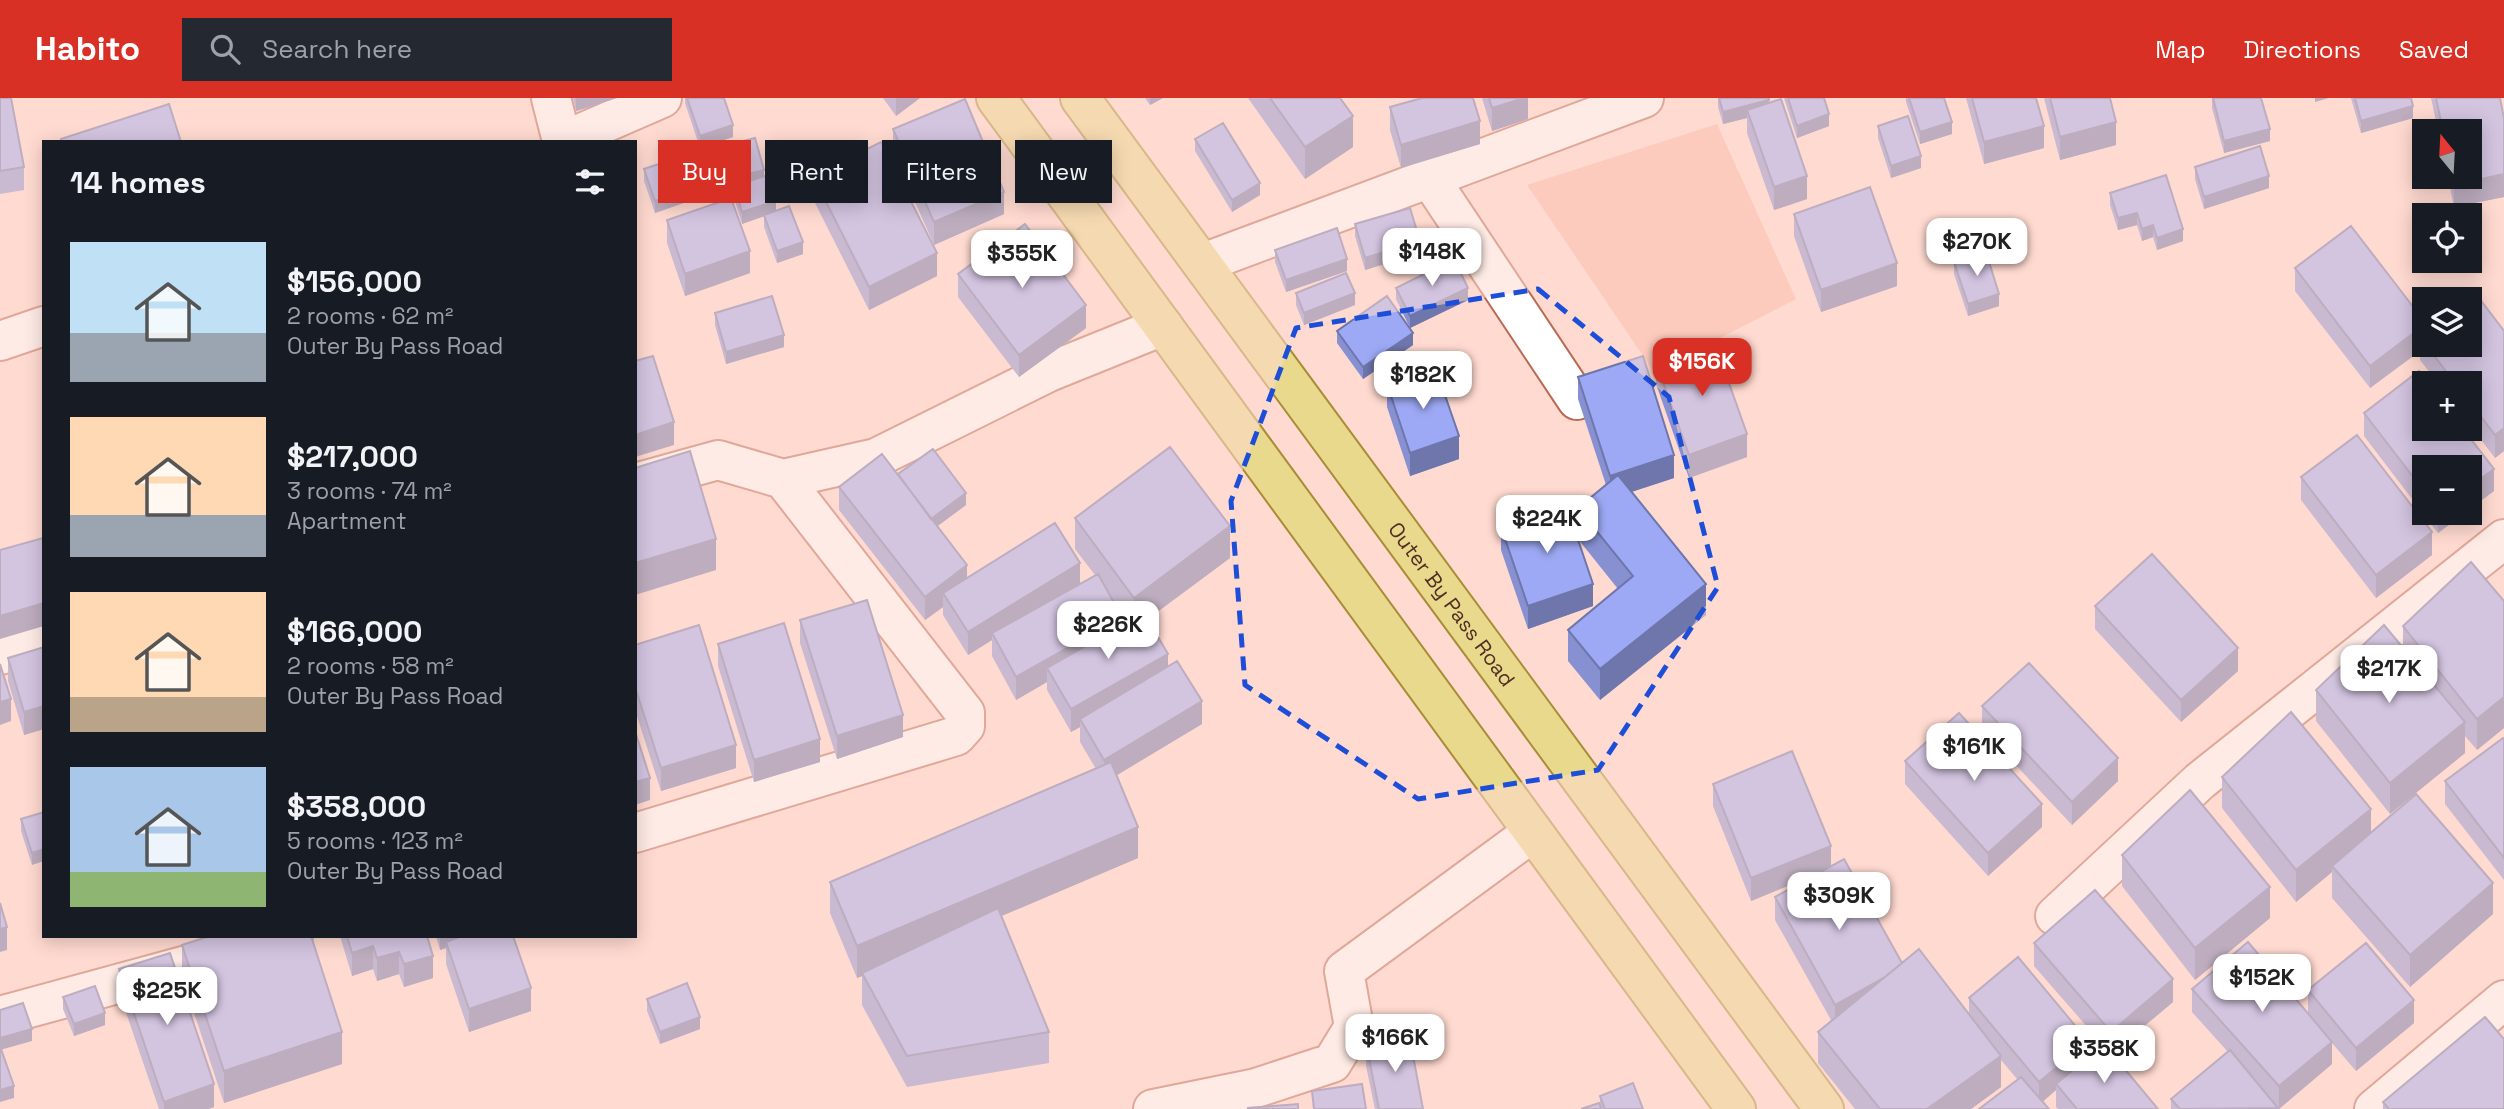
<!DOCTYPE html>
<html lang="en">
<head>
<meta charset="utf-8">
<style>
	body { margin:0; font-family:"Space Grotesk",sans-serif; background:#242831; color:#f1f3f6; height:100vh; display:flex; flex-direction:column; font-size:26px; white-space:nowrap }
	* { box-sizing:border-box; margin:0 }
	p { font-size:23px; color:#9ea1a6 }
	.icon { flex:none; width:38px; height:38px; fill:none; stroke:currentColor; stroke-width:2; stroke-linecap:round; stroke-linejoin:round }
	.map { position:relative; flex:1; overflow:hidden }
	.details { position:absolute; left:42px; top:42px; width:595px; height:798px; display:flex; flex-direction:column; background:#171b24; border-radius:0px; box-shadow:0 4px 18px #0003 }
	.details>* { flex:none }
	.banner { position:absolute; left:658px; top:42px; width:665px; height:63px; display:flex; gap:14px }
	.needle { width:46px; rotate:342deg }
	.tools { position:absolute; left:2412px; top:21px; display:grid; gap:14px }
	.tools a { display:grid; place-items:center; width:70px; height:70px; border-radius:0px; background:#171b24; box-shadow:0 4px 18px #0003; font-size:35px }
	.price { position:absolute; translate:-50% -60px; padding:0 16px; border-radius:14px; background:#fff; color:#222; font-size:23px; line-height:46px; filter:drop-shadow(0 2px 4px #0008) }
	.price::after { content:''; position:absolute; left:50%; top:42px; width:21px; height:16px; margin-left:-10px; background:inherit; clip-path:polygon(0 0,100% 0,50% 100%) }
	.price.selected { background:#d93025; color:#fff }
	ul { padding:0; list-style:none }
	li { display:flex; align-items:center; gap:21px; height:175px; padding:0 28px }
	li span { display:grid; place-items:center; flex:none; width:196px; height:140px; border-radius:0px; color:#555 }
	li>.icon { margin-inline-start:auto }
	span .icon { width:84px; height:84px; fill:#fffc; stroke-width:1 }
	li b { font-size:30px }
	h2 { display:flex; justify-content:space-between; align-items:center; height:84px; padding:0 28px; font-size:30px }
	.chip { padding:0 24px; border-radius:0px; background:#171b24; box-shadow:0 4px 18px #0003; font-size:24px; line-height:63px }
	.chip.selected { background:#d93025; color:#fff }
	header { display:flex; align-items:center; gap:42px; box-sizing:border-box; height:98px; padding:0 35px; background:#d93025; color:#fff }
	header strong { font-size:33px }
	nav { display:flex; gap:38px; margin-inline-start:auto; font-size:24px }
	.search { width:490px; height:63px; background:#242831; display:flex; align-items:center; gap:18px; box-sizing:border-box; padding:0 24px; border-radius:0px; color:#9ea1a6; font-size:26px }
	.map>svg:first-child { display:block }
</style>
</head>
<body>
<header>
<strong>Habito</strong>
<div class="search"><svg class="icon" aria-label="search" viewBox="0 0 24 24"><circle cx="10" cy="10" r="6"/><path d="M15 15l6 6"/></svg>Search here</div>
<nav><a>Map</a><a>Directions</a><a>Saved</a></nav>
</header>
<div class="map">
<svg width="2504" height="1011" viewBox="0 0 2504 1011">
	<rect width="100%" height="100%" fill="#ffdad0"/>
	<path fill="#f8b9a7" d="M1717 26 1796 201 1654 274 1527 87Z"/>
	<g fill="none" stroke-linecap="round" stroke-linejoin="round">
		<g stroke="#ba6a54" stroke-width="42">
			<path id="minor" d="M551 0 562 43
				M561 44 662 0
				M1430 81 1577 302
				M1203 165 1644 0
				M0 243 44 228
				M635 385 718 362 783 381 876 360 1049 274 1163 228
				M0 557 44 546
				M635 735 956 638 965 628V615L783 381
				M2055 818 2200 683 2504 441
				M0 918 293 838
				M1153 1011 1256 990 1332 965 1354 929 1344 873 1533 734
				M2374 1011 2504 902"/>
		</g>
		<g stroke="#aa8c36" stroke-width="42">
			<g id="primary">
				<path d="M996 0 1736 1011"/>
				<path id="s1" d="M1080 0 1824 1011"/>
			</g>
		</g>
		<use href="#minor" stroke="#fff" stroke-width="38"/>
		<use href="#primary" stroke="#e9d98c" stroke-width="38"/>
	</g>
	<path fill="#8791d2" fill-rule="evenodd" d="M0 0 24 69V92L0 96Z
		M573 0H617L576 13Z
		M685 0H724L733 39 700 50 685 5Z
		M883 0H920L896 18Z
		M1145 0H1163L1150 7Z
		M1248 0H1340L1353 49 1305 81Z
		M1482 0H1528V21L1492 33Z
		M1718 0H1769V5L1807 101 1774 112 1747 35V20L1723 26 1718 9Z
		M1784 0H1824L1829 28 1797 40Z
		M1906 0H1944L1952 36 1920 46 1906 4Z
		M1966 0H2036L2044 50 1984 66Z
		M2044 0H2110L2116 47 2060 62Z
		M2212 0H2261L2270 43 2224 55 2212 10Z
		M2351 0H2411L2413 20 2361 35Z
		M2431 0H2500L2504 20V99L2454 109 2448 79H2469V33H2438Z
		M1390 9 1480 46 1401 70 1390 32Z
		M1878 28 1921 70 1891 80 1878 40Z
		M893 31 1004 116 934 147 893 54Z
		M1195 41 1260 97 1232 114 1195 53Z
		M719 49 764 79 776 113 803 156 777 165 764 129V118L742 126 734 100V92L728 93 719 61Z
		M2195 69 2269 90 2204 111 2195 81Z
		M644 71 706 97 655 115 644 83Z
		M813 78 937 178 869 212 813 101Z
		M2110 95 2183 143 2157 152 2153 139 2142 143 2137 127 2118 132 2110 107Z
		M1794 116 1897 188 1821 214 1794 138Z
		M667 122 750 175 685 198 667 145Z
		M1355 126 1420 155 1365 172 1355 138Z
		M1275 152 1347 173 1286 194 1275 164Z
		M1954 164 1999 208 1968 218 1954 176Z
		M2295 170 2424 223V247H2469L2504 233V353L2495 360 2469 326V285H2438L2420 262V253L2370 290 2295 193Z
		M958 176 1086 230 1019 279 958 199Z
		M1396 190 1468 202 1410 230 1396 201Z
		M1296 195 1355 207 1304 227 1296 207Z
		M715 215 784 249 726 266 715 227Z
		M1337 233 1413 247 1363 281 1337 245Z
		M1656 264 1747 359 1689 380 1656 286Z
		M1578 279 1674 380 1631 394 1706 517 1600 602 1568 563V532L1618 491 1578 441V410L1606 387 1578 301Z
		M1387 286 1459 361 1410 378 1387 309Z
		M2364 315 2494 393 2424 369V415H2465L2438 435 2364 338Z
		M898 378 966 407 937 428 967 479 1080 485 1095 477 1075 451V420L1230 460 1148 521 1168 568 1202 626 1116 677 1138 760 1001 818 1049 934V965L907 989 862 907V878L857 880 830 815V784L1096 671 1080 644V629L1071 634 1047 592V584L1016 602 992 558V542L968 557 943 517V509L925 522 839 412V389ZM1112 502 1129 524 1122 527Z
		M2301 379 2432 457 2376 500 2301 402Z
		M1501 429 1593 508 1528 531 1501 452Z
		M2504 503V630L2477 652 2465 638V655L2390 716 2316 623V592L2403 548V528Z
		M2095 508 2238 573 2181 624 2095 531Z
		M800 522 903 639 837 661 800 545Z
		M718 546 820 664 754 684 718 568Z
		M635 547 736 670 661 693 635 612Z
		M44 549V631L24 637 8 583V560Z
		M1982 608 2118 683 2072 727 1982 631Z
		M2504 641V782L2445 706V683Z
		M1905 663 2042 729 1988 778 1905 686Z
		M2222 679 2371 734 2493 816 2410 889 2332 800V774L2296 804 2222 710Z
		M1713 686 1831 768 1902 865 1969 915V900L2088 960 2103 947 2034 868V845L2173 904 2112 955 2158 1011H2058L2056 1009V992L2043 1003 2018 982 2001 962V989L1971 1011H1855L1818 965V934L1831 922 1775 822V799L1815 777 1751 803 1713 708Z
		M44 714 32 767 21 733V721Z
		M2122 757 2270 820 2195 882 2122 788Z
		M340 838H427L433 880 404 889 399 876 377 883 373 871 352 878Z
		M436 838H513L531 913 469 934 446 866V850L440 852Z
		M182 847 342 966 224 1005 182 879Z
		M119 871 214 1009 208 1011H159L119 894Z
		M2192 891 2308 914V892L2414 925 2356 973 2332 945V966L2279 1011 2273 1004 2278 1011H2171V1001L2228 954 2192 914Z
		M63 899 105 927 74 938 63 911Z
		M647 901 700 931 660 946 647 913Z
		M1366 945 1423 1011H1375L1366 968Z
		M1600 998 1643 1011H1581L1600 1007Z
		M2383 1004 2504 1011H2383Z"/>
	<path fill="#6e76ab" d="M576 0H617L576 13Z
		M896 0H920L896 18Z
		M1150 0H1163L1150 7Z
		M1524 0H1528V21L1492 33V10Z
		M2315 0H2329L2315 4Z
		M1769 2V14L1747 12V20L1723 26V14Z
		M2413 8V20L2361 35V23Z
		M1829 16V28L1797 40V28Z
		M1353 18V49L1305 81V49Z
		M1480 23V46L1401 70V47Z
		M1952 24V36L1920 46V34Z
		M2116 24V47L2060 62V39Z
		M733 27V39L700 50V38Z
		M2044 28V50L1984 66V44Z
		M2270 31V43L2224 55V43Z
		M1921 58V70L1891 80V68Z
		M764 72V84L734 88V92L728 93V81Z
		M2504 76V99L2454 109V87Z
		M1807 78V101L1774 112V89Z
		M2269 78V90L2204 111V99Z
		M706 85V97L655 115V103Z
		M1260 85V97L1232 114V102Z
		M1004 94V116L934 147V124Z
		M776 103V114L742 126V114Z
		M2137 115V127L2118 132V120Z
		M2153 127V139L2142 143V131Z
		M2183 131V143L2157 152V140Z
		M1420 143V155L1365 172V160Z
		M803 144V156L777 165V153Z
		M750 153V175L685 198V176Z
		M937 155V178L869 212V189Z
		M1347 161V173L1286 194V182Z
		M1897 165V188L1821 214V192Z
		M1468 190V202L1410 230V218Z
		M1355 195V207L1304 227V215Z
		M1999 196V208L1968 218V206Z
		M1086 207V230L1019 279V257Z
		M2424 227V244L2420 239V253L2370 290V268Z
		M1413 235V247L1363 281V269Z
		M784 237V249L726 266V254Z
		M674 324V347L635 359V337Z
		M2504 330V353L2495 360V337Z
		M1747 336V359L1689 380V357Z
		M1459 338V361L1410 378V355Z
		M1674 357V380L1610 401V378Z
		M2494 371V393L2469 412V389Z
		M966 395V407L931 433V421Z
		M2438 415H2465L2438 435Z
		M1230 428V460L1134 531V500Z
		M2432 434V457L2376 500V477Z
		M716 441V472L635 497V465Z
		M1080 465V487L992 535V542L968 557V534Z
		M967 467V490L943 495V509L925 522V499Z
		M1593 486V508L1528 531V508Z
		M1706 486V517L1600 602V571Z
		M44 505V528L0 541V518Z
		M1122 519V542L1047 570V584L1016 602V579Z
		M2238 550V573L2181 624V602Z
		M1168 556V579L1080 621V629L1071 634V611Z
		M2504 599V630L2477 652V621Z
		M11 601V623L0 627V604Z
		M1202 603V626L1104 685V662Z
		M44 608V631L24 637V614Z
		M903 617V639L837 661V638Z
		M2465 624V655L2390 716V685Z
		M820 641V664L754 684V662Z
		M736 647V670L661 693V670Z
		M2118 660V683L2072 727V704Z
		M650 680V702L635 707V684Z
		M2042 706V729L1988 778V755Z
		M2371 711V742L2332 768V774L2296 804V772Z
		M1138 729V760L863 877 862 875V878L857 880V848Z
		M1831 748V770L1751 803V780Z
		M44 751V763L32 767V755Z
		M2493 785V816L2410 889V857Z
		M2270 789V820L2195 882V850Z
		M7 829V852L0 854V831Z
		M440 838H484L446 844V850L440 852Z
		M373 848V871L352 878V855Z
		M399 854V876L377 883V860Z
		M433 858V880L404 889V866Z
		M1904 868 1835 929V907Z
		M2173 881V904L2111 956V934Z
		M531 890V913L469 934V911Z
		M2414 902V925L2356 973V950Z
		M105 915V927L74 938V926Z
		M700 919V931L660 946V934Z
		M32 931V943L0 952V940Z
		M342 934V966L224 1005V973Z
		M2088 943V965L2056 986V992L2039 1007V984Z
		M2332 944V966L2279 1011V988Z
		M2001 958V989L1971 1011H1927Z
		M214 986V1009L208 1011H164V1004Z
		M14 988V1000L0 1004V992Z"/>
	<path fill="#9da9f4" stroke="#6e76ab" stroke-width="2" d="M0 0H11L24 69 0 73Z
		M687 0H724L733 27 700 38Z
		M1270 0H1340L1353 18 1305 49Z
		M1422 0H1473L1480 23 1401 47 1390 9Z
		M1489 0H1524L1492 10Z
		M1719 0H1769V2L1723 14Z
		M1788 0H1824L1829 16 1797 28Z
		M1909 0H1944L1952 24 1920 34Z
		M1972 0H2036L2044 28 1984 44Z
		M2050 0H2110L2116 24 2060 39Z
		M2213 0H2261L2270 31 2224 43Z
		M2355 0H2411L2413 8 2361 23Z
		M2436 0H2500L2504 20V76L2454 87 2452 79H2469V33H2443Z
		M965 1 1004 94 934 124 893 31Z
		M1781 1 1807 78 1774 89 1747 12Z
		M169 6 181 44H61V41Z
		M1908 18 1921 58 1891 68 1878 28Z
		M1223 25 1260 85 1232 102 1195 41Z
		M755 40 764 72 728 81 719 49Z
		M881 44 937 155 869 189 813 78Z
		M2260 48 2269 78 2204 99 2195 69Z
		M695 54 706 85 655 103 644 71Z
		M768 77 776 103 742 114 734 88Z
		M2166 77 2183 131 2157 140 2153 127 2142 131 2137 115 2118 120 2110 95Z
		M1870 89 1897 165 1821 192 1794 116Z
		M731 100 750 153 685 176 667 122Z
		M789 108 803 144 777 153 764 117Z
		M1410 110 1420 143 1365 160 1355 126Z
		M1025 126 1086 207 1019 257 958 176Z
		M2351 128 2424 223V227L2370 268 2295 170Z
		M1337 130 1347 161 1286 182 1275 152Z
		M1986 154 1999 196 1968 206 1954 164Z
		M1454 161 1468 190 1410 218 1396 190Z
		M1346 175 1355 195 1304 215 1296 195Z
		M2476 196 2504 233V330L2495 337 2469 303V285H2455L2426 247H2469V202Z
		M772 198 784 237 726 254 715 215Z
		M1387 198 1413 235 1363 269 1337 233Z
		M1714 243 1747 336 1689 357 1656 264Z
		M653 258 674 324 635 337V263Z
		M1643 258 1674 357 1610 378 1578 279Z
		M1436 271 1459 338 1410 355 1387 286Z
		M2419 273 2429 285H2424V331H2463L2494 371 2469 389V369H2424V393L2364 315Z
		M2357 337 2432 434 2376 477 2301 379Z
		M1170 349 1230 428 1134 500 1075 420Z
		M933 351 966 395 931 421 898 376Z
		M690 353 716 441 635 465V370Z
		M882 356 967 467 925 499 839 389Z
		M1618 377 1706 486 1600 571 1568 532 1633 478 1578 410Z
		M1566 406 1593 486 1528 508 1501 429Z
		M1055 425 1080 465 968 534 943 495Z
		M43 440 44 505 0 518V452Z
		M2152 456 2238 550 2181 602 2095 508Z
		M2471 464 2504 503V599L2477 621 2403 528Z
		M1098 476 1122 519 1016 579 992 535Z
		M867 502 903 617 837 638 800 522Z
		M1144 515 1168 556 1071 611 1047 570Z
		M784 525 820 641 754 662 718 546Z
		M699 527 736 647 661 670 635 589V547Z
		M2384 527 2465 624 2390 685 2316 592Z
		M44 549V608L24 614 8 560Z
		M1177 563 1202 603 1104 662 1080 621Z
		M2029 565 2118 660 2072 704 1982 608Z
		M0 566 11 601 0 604Z
		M2291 614 2371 711 2296 772 2222 679Z
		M1959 615 2042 706 1988 755 1905 663Z
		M635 633 650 680 635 684Z
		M2503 640 2504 641V760L2445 683Z
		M1792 653 1831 748 1751 780 1713 686Z
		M1111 664 1138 729 857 848 830 784Z
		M2190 692 2270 789 2195 850 2122 757Z
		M2416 696 2493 785 2410 857 2332 768Z
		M44 714V751L32 755 21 721Z
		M1844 761 1902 865 1885 879 1835 907 1775 799Z
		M2095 792 2173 881 2111 934 2034 845Z
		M0 805 7 829 0 831Z
		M998 810 1049 934 907 958 862 875Z
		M210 838H311L342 934 224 973 182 847Z
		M347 838H427L433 858 404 866 399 854 377 860 373 848 352 855Z
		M462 838H513L531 890 469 911 446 844Z
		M2248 844 2332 944 2279 988 2192 891Z
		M2366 845 2414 902 2356 950 2308 892Z
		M1919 851 2001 958 1927 1011H1880L1818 934Z
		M170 855 214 986 164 1004 119 871Z
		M2018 859 2088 943 2039 984 1969 900Z
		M687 885 700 919 660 934 647 901Z
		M95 888 105 915 74 926 63 899Z
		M23 905 32 931 0 940V912Z
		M2485 919 2504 941V1011H2389L2383 1004Z
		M1409 936 1423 1011H1379L1366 945Z
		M2104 946 2158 1011H2077L2056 986Z
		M0 948 14 988 0 992Z
		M2230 952 2278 1010 2180 1011 2171 1001Z
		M2021 979 2049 1011H1979Z
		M1633 985 1643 1011H1605L1600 998Z
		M1362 986 1366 1011H1314L1312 993Z
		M1599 1005 1601 1011H1581Z
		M1298 1006V1011H1248V1010Z"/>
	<path d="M0 0H2504V1011H0ZM1538 191 1669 299 1718 489 1598 672 1418 701 1245 587 1231 403 1296 230Z" fill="#ffdad0" fill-opacity=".55" fill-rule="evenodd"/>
	<path fill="none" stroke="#1d4ed8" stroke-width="5" stroke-dasharray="14 9" stroke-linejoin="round" d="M1538 191 1669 299 1718 489 1598 672 1418 701 1245 587 1231 403 1296 230Z"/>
	<g text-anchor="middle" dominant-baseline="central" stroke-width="7" stroke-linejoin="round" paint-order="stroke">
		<g font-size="21" fill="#512e24" stroke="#ffdad0">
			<text stroke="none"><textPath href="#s1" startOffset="628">Outer By Pass Road</textPath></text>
		</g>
	</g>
</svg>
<div class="tools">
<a><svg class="needle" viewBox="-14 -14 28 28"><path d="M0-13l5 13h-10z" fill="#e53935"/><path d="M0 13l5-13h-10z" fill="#9ea1a6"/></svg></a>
<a><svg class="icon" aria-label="locate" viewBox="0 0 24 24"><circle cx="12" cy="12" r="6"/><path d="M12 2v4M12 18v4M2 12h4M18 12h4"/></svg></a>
<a><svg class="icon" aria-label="layers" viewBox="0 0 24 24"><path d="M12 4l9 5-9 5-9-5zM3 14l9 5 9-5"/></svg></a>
<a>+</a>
<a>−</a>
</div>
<b class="price" style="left:1977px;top:180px">$270K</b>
<b class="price" style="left:1432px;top:190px">$148K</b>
<b class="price" style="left:1022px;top:192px">$355K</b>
<b class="price selected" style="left:1702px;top:300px">$156K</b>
<b class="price" style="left:1423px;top:313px">$182K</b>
<b class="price" style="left:1547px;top:457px">$224K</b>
<b class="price" style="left:1108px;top:563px">$226K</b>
<b class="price" style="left:2389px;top:607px">$217K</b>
<b class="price" style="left:1974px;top:685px">$161K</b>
<b class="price" style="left:1839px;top:834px">$309K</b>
<b class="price" style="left:2262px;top:916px">$152K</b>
<b class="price" style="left:167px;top:929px">$225K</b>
<b class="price" style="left:1395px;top:976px">$166K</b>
<b class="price" style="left:2104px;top:987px">$358K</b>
<div class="banner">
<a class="chip selected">Buy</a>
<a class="chip">Rent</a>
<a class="chip">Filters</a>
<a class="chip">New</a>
</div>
<section class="details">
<h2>14 homes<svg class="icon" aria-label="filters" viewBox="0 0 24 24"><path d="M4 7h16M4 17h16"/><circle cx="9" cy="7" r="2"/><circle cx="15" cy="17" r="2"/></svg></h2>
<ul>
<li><span style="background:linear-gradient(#bfe0f5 65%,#9aa5b1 0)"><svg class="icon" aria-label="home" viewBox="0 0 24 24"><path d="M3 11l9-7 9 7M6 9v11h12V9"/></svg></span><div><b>$156,000</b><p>2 rooms · 62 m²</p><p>Outer By Pass Road</p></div></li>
<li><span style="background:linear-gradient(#ffd9b3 70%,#9aa5b1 0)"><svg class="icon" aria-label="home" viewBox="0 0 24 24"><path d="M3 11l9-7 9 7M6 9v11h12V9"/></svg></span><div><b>$217,000</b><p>3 rooms · 74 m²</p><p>Apartment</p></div></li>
<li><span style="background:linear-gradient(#ffd9b3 75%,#b9a48a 0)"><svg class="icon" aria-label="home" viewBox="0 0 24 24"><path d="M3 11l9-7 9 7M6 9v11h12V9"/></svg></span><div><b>$166,000</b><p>2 rooms · 58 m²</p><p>Outer By Pass Road</p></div></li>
<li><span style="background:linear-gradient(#a9c7e8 75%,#8fb573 0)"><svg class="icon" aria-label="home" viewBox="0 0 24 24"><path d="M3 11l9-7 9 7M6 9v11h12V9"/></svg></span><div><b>$358,000</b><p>5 rooms · 123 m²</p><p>Outer By Pass Road</p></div></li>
</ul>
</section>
</div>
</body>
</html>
